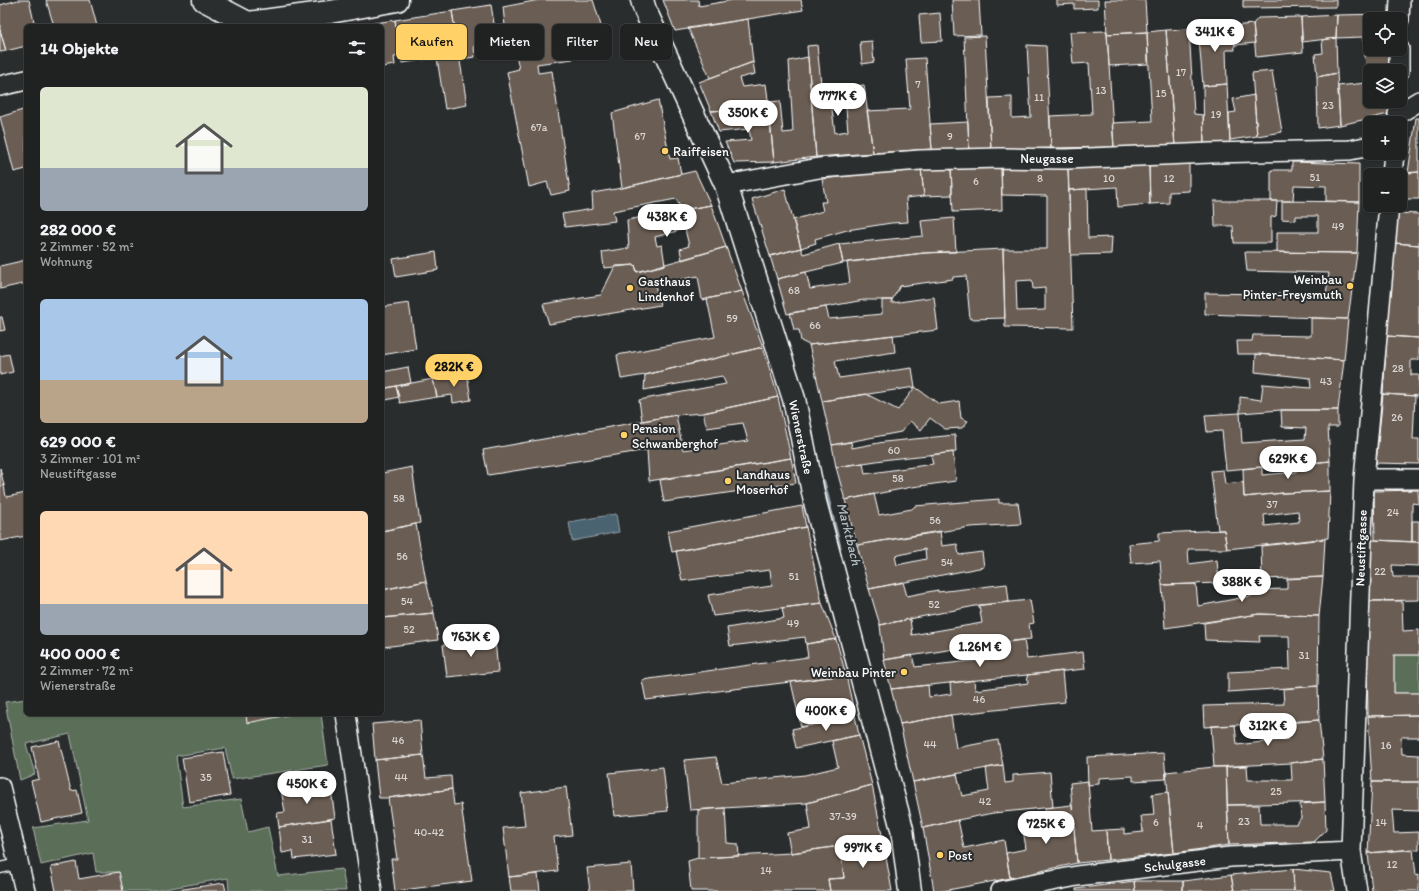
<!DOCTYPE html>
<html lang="de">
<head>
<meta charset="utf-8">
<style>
	body { margin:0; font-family:Itim,sans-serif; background:#282a2a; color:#f1f3f6; height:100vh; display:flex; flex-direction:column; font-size:15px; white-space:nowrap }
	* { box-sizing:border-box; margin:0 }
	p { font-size:13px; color:#a2a4a5 }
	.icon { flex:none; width:22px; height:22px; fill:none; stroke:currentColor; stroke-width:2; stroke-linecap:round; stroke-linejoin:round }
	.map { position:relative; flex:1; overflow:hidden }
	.side { position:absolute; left:24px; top:24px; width:360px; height:692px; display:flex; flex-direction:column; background:#202222; border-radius:6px; box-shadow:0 1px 3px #0004,0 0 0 1px #3d3f40 }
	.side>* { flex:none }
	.top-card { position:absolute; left:396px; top:24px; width:380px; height:36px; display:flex; gap:8px }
	.fabs { position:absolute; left:1363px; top:12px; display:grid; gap:8px }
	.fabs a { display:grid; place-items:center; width:44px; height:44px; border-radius:6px; background:#202222; box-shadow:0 1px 3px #0004,0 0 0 1px #3d3f40; font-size:20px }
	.price { position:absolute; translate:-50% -34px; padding:0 9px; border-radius:14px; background:#fff; color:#222; font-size:13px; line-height:26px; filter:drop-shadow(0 1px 2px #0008) }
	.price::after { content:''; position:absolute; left:50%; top:24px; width:12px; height:9px; margin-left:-6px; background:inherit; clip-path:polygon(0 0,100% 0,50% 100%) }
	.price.selected { background:#ffd166; color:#111 }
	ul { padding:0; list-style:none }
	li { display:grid; align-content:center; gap:8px; height:212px; padding:0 16px }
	li span { display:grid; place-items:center; height:124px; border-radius:6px; color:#555 }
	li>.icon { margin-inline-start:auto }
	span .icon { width:72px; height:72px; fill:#fffc; stroke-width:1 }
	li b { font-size:17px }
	h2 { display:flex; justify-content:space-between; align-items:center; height:48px; padding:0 16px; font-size:17px }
	.pill { padding:0 14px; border-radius:6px; background:#202222; box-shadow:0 1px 3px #0004,0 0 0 1px #3d3f40; font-size:14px; line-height:36px }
	.pill.selected { background:#ffd166; color:#111 }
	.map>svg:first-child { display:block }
</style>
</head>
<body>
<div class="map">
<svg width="1419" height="891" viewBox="0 0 1419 891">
	<rect width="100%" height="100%" fill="#2a2d2e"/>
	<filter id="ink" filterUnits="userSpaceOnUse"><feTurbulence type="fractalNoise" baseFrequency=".025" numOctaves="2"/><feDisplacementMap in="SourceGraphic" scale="8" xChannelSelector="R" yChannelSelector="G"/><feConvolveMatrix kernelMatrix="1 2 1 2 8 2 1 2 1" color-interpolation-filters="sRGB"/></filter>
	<g filter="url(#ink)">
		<path fill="#5a6e59" stroke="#acb6ac" d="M1394 655H1419V693H1394Z
			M26 699V714H246L248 722 293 714H321L328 765 232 779 225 748 176 756 183 807 241 799 248 832 268 827 278 876 342 869 346 891H229L228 878 153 891H123L119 872H96L93 853 41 865 33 828 88 820 70 734 26 744 35 774 20 780 5 702Z"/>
		<path fill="#4a636f" stroke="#92a1a9" d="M616 514 619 532 572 541 569 522Z"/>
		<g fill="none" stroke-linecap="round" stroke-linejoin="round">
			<path stroke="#92a1a9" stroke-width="7" d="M822 482 838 547"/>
		</g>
		<path fill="#6b5d52" stroke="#fff" fill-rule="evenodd" d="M18 0H29L35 26H26V46L6 51 0 30V5Z
			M46 0H90L97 26H54Z
			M539 0H593L608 48 573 52V59L537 64 538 73 552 71 570 191 551 195 547 182 529 187 507 72 519 69 516 54 508 55 503 7Z
			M663 0H698L699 6 733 0H801L803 10 675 31Z
			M952 0H979L981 35 954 36Z
			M1057 0H1098V8L1074 9V4L1057 5Z
			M1105 0H1145L1147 32 1107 34Z
			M1243 0H1336V7L1243 8Z
			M491 5 497 42 474 46 475 57 460 59 452 11Z
			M452 11 467 105 445 109 437 58 402 63 395 20Z
			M940 13 942 41 921 42 919 15Z
			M1386 14 1387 19H1370V49H1389L1390 65 1366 66 1363 37 1336 38 1337 15Z
			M1337 15 1336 38 1302 42 1301 17Z
			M1301 17 1303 52 1256 57 1253 24 1258 18Z
			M748 19 753 62 710 78 688 28Z
			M395 20 400 56 394 57 395 65 382 67V26H355Z
			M1253 24 1255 43 1235 45 1233 26Z
			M1233 26 1235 50H1226L1227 84 1203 86 1198 27Z
			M1189 29 1194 114 1203 115 1204 145 1175 146 1166 30Z
			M0 30 6 51 0 52Z
			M1166 30 1175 146 1114 147 1112 123 1152 121 1147 32Z
			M1107 31 1114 147 1051 148 1050 116 1092 114 1089 63 1073 64 1070 32Z
			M1147 32 1148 64 1109 66 1107 34Z
			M985 36 991 150 969 149 964 37Z
			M1336 38 1337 73 1317 77 1315 54 1323 53 1322 40Z
			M872 41 874 62 862 64 860 42Z
			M817 45 823 103 831 101 835 133 848 131 844 87 864 85 873 153 816 157 807 46Z
			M1027 45 1046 46 1051 148 991 150 989 98 1012 97V118L1031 117Z
			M808 57 816 157 774 162 768 102 780 101 783 133 793 132 789 61Z
			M925 58 932 149 873 153 867 111 910 109 906 59Z
			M753 62 755 74 739 78 742 87 766 84 769 107 711 111 699 82Z
			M1390 65 1391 71H1370V101H1392L1393 113 1340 125 1338 86 1366 83V66Z
			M1272 71 1282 132 1257 136 1252 73Z
			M1337 73 1340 125 1318 128 1317 77Z
			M1227 84 1230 144 1204 145 1203 86Z
			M1254 95 1257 136 1230 140 1229 113 1236 112 1233 99Z
			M658 100 670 159 678 158 681 174 622 188 612 113Z
			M769 107 774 162 734 163 725 142 751 140 749 129 719 132 711 111Z
			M26 109V169L14 172 0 117Z
			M1416 118H1419V172L1408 173Z
			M968 122 969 149 932 151 930 124Z
			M1292 162 1359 164V202L1326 201V186L1294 185 1293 201H1271V170H1292Z
			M1189 163V191L1169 192V203L1150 204 1149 165Z
			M1001 165 1068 169 1073 328 1005 327 1003 249H1047V196L1002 195ZM1032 280 1033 289 1045 288V310L1017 311 1016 281Z
			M1001 165 1002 210 953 212 951 167Z
			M1149 165 1150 204 1118 207 1117 187 1069 190 1068 169Z
			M951 167 952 195 924 196 921 168Z
			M921 168 924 196 906 198 908 222 891 223 847 230 815 239 816 243 801 248 793 220 823 211 821 202H826L822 179Z
			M695 171 711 205 682 210 676 199 613 211 615 221 565 227 562 214 593 209 592 193 622 188Z
			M1419 172V199H1400V175L1398 173Z
			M785 189 801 248 770 256 752 199Z
			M1087 189 1088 238 1112 237 1111 254 1071 255 1069 190Z
			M1214 201H1277L1276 216 1271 217V243H1234L1233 226H1215Z
			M1282 201 1359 202 1357 253 1277 252V232H1318V216H1296V220L1282 219Z
			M711 205 726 247 682 260 680 249 689 246 685 229 655 237 657 246 662 245 665 265 637 272 635 265 604 268 602 252 629 248 627 220Z
			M1396 213 1419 214V245L1394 243Z
			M954 218 956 252 924 253 843 263 839 244 923 236 921 221Z
			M1394 243 1419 245V338L1387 336Z
			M839 244 843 263 777 279 770 256 801 248 803 254Z
			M726 247 742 291 702 300 698 276 655 285 660 305 549 324 543 304 601 295 615 266 635 265 637 272Z
			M1003 249 1005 318 970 319 966 276 953 277V279L900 286 892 300H864L787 314 777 279 806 272 810 289 850 283 847 262 924 253Z
			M436 252 438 270 396 277 393 259Z
			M1245 252 1357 253 1348 319 1205 314V293L1326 295 1329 273 1247 271Z
			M26 260V283L0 289V266Z
			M742 291 763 347 645 375 621 379 617 355 715 337 707 299Z
			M934 297 938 330 809 345 801 341 799 330H794L790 313 826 307 829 319 882 314V300H892V303Z
			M409 303 416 349 382 355V307Z
			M0 317H2L5 330 0 331Z
			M1311 318 1348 319 1344 360 1256 354H1238L1237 341H1252L1253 335 1311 336Z
			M893 335 895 352 835 361 839 378 912 368 915 387 822 401 809 345Z
			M1387 336 1419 338V360H1411V375H1419V396L1383 394Z
			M763 347 778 397 703 413 676 415 642 421 639 400 726 384 722 376 644 390 645 375Z
			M9 354 13 372 0 375V356Z
			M1256 354 1344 360 1338 410H1281L1240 413V397L1261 400 1263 384 1311 388 1310 378 1255 372Z
			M408 367 411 383 382 389V372Z
			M467 373 471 400 453 403 452 395 437 397 433 379Z
			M433 379 437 397 400 403 396 386Z
			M396 386 399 397 382 401V389Z
			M915 387 939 404 959 401 961 418 968 421 962 428 945 429 930 418 921 430 910 421 901 432 832 445 822 401 866 394 898 410Z
			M1383 394 1415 396 1413 439H1419V464L1376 463Z
			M778 397 791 458 649 481 647 450 488 475 483 450 676 415 683 450 748 441 743 423 707 428 703 413Z
			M1281 410H1338V427H1328L1330 461 1226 470 1222 431 1207 432 1205 415 1240 413 1242 443 1305 439 1306 428 1282 427Z
			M955 435 956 452 890 459 836 467 832 445 851 442 852 448 884 442Z
			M953 452 956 481 912 487 845 500 836 467 863 463 865 474 933 464 931 455Z
			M791 458 796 483 664 502 660 480Z
			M1330 461V491L1283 493 1244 497 1243 469 1262 467V475L1296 472V465Z
			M412 467 420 523 382 531V473Z
			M0 468 4 485 0 486Z
			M1223 470 1225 484 1243 482 1244 497 1283 493 1330 491 1328 538 1227 549 1224 530H1218L1211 471ZM1298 511 1299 522 1265 526 1264 515Z
			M4 485 6 497 26 493V536L0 541V486Z
			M1418 490 1419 504 1412 503V542L1375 540 1374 491Z
			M874 494 879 515 912 509 915 506 999 499V503H1018L1021 524 970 527 857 545 845 500Z
			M802 506 806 527 672 552 668 531Z
			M1412 521H1419V542H1412Z
			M416 524 426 581 382 590V531Z
			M806 527 822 603 713 616 708 595 772 586 770 570 682 581 676 551Z
			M1224 530 1227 549H1188L1189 564 1217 560 1219 583 1162 585 1160 561 1131 563 1129 544 1159 541V533Z
			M940 531 942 546 957 544 959 555 982 552 984 567 869 589 857 545ZM925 549 926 559 897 565 895 556Z
			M1325 539 1323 577 1262 579 1261 546Z
			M1375 540 1419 542V566L1392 565 1393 577H1419V600L1366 601 1368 541Z
			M1323 577 1319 616 1259 614 1165 628 1162 585 1196 584 1198 606 1251 596 1250 590 1287 589V579Z
			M426 581 434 613 382 618V590Z
			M903 582 907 596 938 590V592L1007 584 1009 602 975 606 880 625 869 589Z
			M1030 600 1034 623 1029 624 1031 639 986 644 884 660 880 625 910 619 912 635 982 623 979 605Z
			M1366 601H1402L1403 631 1419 630V655H1394V693H1419V715L1368 716Z
			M822 603 836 639 806 644 805 637 730 646 727 628 784 618 782 608Z
			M434 613 438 640 383 647 382 618Z
			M1259 614 1319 616 1318 686 1228 692V672L1290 669 1289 636H1259L1260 642 1205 640 1204 623Z
			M836 639 846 675 646 700 642 680 808 657 806 644Z
			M495 640 498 672 447 677 443 645Z
			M1024 640 1027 659 1083 652 1085 669 891 689 884 660 912 655 915 667 999 658 997 643Z
			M1062 671 1065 702 951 715 900 724 891 689 928 685 929 697 951 694 950 683 974 680 975 690 1028 683 1027 675Z
			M846 675 855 716 801 727 791 682Z
			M1318 686 1319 720 1204 727 1203 706 1284 704 1283 689Z
			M246 714H293L247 723Z
			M951 715 956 748 998 740 1003 765 913 782 900 724Z
			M1419 715V737H1401L1402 754 1419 755V782H1372L1368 716Z
			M855 716 859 735 796 748 792 729Z
			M420 720 423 755 375 760 372 724Z
			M1319 720 1323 759 1291 763 1214 767 1211 726 1235 725 1237 745 1288 739 1287 723Z
			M859 735 872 785 807 803 690 810 684 760 716 757 722 783 805 775 838 767 832 741Z
			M59 741 71 791 77 790 82 813 41 822 31 781 39 779 32 747Z
			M223 752 230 795 189 802 182 758Z
			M1164 753 1166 779 1133 781V776L1099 778V784L1088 785 1087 757Z
			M423 755 426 778 451 776 452 789 388 798H379L375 760Z
			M1323 759 1325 802 1227 805 1226 767 1247 766 1248 780H1292L1291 763Z
			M1003 765 1005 783 1013 782V775L1050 772 1053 807 993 813 958 820 923 828 913 782 957 774 962 796 989 791 986 768Z
			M663 767 668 811 614 816 609 773Z
			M1214 767H1226L1229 845 1174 853 1166 772Z
			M1088 781 1092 831 1106 830 1108 860 1077 863 1070 783Z
			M330 782 335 818 279 827 277 813 285 812 281 789Z
			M1372 782H1419V811L1392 810 1394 833 1419 832V849L1368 853Z
			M872 785 883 840 791 853 787 833 811 829 807 803Z
			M566 787 572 835 554 837 558 871 509 877 503 828 525 826 521 793Z
			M452 789 454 805 461 804 472 881 395 891 391 859H397L388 798Z
			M1168 792 1174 853 1108 860 1106 830 1124 829V834L1143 832 1141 816 1154 815 1152 794Z
			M1325 802 1326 830 1314 842 1229 845 1227 805H1259L1260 824H1296L1301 818 1300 804Z
			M1072 805 1077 863 1010 878 1006 853 1026 849 1023 829 1045 826V808Z
			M725 808 727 843 738 844 739 856 698 858V810Z
			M331 819 336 854 294 859 293 851 282 853 279 827Z
			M958 820 964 848 1004 840 1010 878 943 891H934L923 828Z
			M883 840 892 891H830L828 879 844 878 840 846Z
			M840 846 844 878 828 879 830 891H691L688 861 698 858 791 853Z
			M1413 849 1416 875 1419 874V891H1372L1368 853Z
			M76 862 79 879 119 872 123 891H56L51 867Z
			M631 864 633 891H590L587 868Z
			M1293 869 1331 873 1335 891H1294Z
			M1293 869 1294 891H1234L1231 875Z
			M538 874 540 891H511L509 877Z
			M1231 875 1234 891H1183V881Z
			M1134 881H1183V891H1135Z
			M1134 881 1135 891H1076V889Z
			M224 883 226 891H170Z"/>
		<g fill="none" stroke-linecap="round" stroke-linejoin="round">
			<g stroke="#fff" stroke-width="13">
				<path id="lane" d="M0 868 18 864"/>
			</g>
			<g stroke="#fff" stroke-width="22">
				<path id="street" d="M1399 19 1400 0
					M1399 71V49
					M0 86 26 80
					M1398 114 1419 101
					M1392 175 1394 153
					M726 185 819 168 920 160 1000 158 1066 159 1211 153 1350 150 1370 146
					M1364 479H1419
					M346 714 372 891
					M0 787 25 891
					M1001 891 1077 876 1230 857 1351 851
					M1357 891 1351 851 1364 479 1389 205"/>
			</g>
			<g stroke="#fff" stroke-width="25">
				<path id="secondary" d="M204 0 248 23 330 12 397 0
					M642 0 645 10 726 185 794 399 815 502 902 829 910 891"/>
			</g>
			<use href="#lane" stroke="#2a2d2e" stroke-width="10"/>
			<use href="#street" stroke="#2a2d2e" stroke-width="19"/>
			<use href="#secondary" stroke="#2a2d2e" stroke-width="22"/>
		</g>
	</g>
	<g fill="#ffd166" stroke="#2a2d2e" stroke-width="1.5">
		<circle cx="665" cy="151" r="4"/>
		<circle cx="1350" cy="286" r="4"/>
		<circle cx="630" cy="288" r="4"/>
		<circle cx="624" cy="435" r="4"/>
		<circle cx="728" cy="481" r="4"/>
		<circle cx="904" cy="672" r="4"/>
		<circle cx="940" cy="855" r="4"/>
	</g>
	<g text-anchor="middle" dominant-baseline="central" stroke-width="4" stroke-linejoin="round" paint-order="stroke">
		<g font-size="11" fill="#dad6d4">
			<text x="1181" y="72">17</text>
			<text x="918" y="84">7</text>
			<text x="1101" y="90">13</text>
			<text x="1161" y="93">15</text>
			<text x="1039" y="97">11</text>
			<text x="1328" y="105">23</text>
			<text x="1216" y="114">19</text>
			<text x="539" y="127">67a</text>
			<text x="640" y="136">67</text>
			<text x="950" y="136">9</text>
			<text x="1315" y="177">51</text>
			<text x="1040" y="178">8</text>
			<text x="1109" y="178">10</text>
			<text x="1169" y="178">12</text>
			<text x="976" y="181">6</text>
			<text x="1338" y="226">49</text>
			<text x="794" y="290">68</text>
			<text x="732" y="318">59</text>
			<text x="815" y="325">66</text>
			<text x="1398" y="368">28</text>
			<text x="1326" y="381">43</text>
			<text x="1397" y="417">26</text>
			<text x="894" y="450">60</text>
			<text x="898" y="478">58</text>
			<text x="399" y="498">58</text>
			<text x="1272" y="504">37</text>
			<text x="1393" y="512">24</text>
			<text x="935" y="520">56</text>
			<text x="402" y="556">56</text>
			<text x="947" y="562">54</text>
			<text x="1380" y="571">22</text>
			<text x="794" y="576">51</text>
			<text x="407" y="601">54</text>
			<text x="934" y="604">52</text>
			<text x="793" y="623">49</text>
			<text x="409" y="629">52</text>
			<text x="1304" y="655">31</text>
			<text x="979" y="699">46</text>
			<text x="398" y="740">46</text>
			<text x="930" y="744">44</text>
			<text x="1386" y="745">16</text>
			<text x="206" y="777">35</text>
			<text x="401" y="777">44</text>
			<text x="1276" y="791">25</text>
			<text x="985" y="801">42</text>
			<text x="843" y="816">37-39</text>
			<text x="1244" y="821">23</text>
			<text x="1156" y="822">6</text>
			<text x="1381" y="822">14</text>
			<text x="1200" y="825">4</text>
			<text x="429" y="832">40-42</text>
			<text x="307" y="839">31</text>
			<text x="1392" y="864">12</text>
			<text x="766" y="870">14</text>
		</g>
		<g font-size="13" fill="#fff" stroke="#2a2d2e" text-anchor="start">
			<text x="673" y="151">Raiffeisen</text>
			<text x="1342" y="279" text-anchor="end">Weinbau<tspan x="1342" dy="15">Pinter-Freysmuth</tspan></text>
			<text x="638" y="281">Gasthaus<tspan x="638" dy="15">Lindenhof</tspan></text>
			<text x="632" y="428">Pension<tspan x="632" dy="15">Schwanberghof</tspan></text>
			<text x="736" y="474">Landhaus<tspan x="736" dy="15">Moserhof</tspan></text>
			<text x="896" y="672" text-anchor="end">Weinbau Pinter</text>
			<text x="948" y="855">Post</text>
		</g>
		<g font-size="13" fill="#fff" stroke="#2a2d2e">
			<text x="1047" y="158">Neugasse</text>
			<text transform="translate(801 437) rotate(78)">Wienerstraße</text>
			<text transform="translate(1361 548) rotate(-88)">Neustiftgasse</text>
			<text transform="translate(1175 864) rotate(-7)">Schulgasse</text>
		</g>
		<g font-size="14" font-style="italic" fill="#aeb9be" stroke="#2a2d2e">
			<text transform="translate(849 534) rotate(76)">Marktbach</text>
		</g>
	</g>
</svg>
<div class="fabs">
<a><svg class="icon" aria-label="locate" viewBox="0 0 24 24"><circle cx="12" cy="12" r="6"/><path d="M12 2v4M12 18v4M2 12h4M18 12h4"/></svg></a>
<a><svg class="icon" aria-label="layers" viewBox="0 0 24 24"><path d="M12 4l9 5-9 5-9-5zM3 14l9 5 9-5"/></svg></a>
<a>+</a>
<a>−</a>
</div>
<b class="price" style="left:1215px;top:53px">341K €</b>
<b class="price" style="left:838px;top:117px">777K €</b>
<b class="price" style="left:748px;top:134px">350K €</b>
<b class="price" style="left:667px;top:238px">438K €</b>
<b class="price selected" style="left:454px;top:388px">282K €</b>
<b class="price" style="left:1288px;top:480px">629K €</b>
<b class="price" style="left:1242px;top:603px">388K €</b>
<b class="price" style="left:471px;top:658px">763K €</b>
<b class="price" style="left:980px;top:668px">1.26M €</b>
<b class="price" style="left:826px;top:732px">400K €</b>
<b class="price" style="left:1268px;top:747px">312K €</b>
<b class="price" style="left:307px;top:805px">450K €</b>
<b class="price" style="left:1046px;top:845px">725K €</b>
<b class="price" style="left:863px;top:869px">997K €</b>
<div class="top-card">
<a class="pill selected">Kaufen</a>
<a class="pill">Mieten</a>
<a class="pill">Filter</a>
<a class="pill">Neu</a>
</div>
<section class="side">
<h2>14 Objekte<svg class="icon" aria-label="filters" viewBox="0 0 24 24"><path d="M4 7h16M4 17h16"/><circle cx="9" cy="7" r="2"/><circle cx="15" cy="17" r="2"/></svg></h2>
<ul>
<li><span style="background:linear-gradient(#dfe7d0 65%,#9aa5b1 0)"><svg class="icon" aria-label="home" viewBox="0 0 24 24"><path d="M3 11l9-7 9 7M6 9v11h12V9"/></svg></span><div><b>282 000 €</b><p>2 Zimmer · 52 m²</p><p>Wohnung</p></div></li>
<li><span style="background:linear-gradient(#a9c7e8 65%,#b9a48a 0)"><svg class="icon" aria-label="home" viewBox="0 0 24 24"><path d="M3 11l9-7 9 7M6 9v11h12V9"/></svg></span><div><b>629 000 €</b><p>3 Zimmer · 101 m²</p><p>Neustiftgasse</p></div></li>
<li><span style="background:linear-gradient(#ffd9b3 75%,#9aa5b1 0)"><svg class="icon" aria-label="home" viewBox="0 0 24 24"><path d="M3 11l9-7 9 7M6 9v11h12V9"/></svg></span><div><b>400 000 €</b><p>2 Zimmer · 72 m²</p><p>Wienerstraße</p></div></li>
</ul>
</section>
</div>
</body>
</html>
